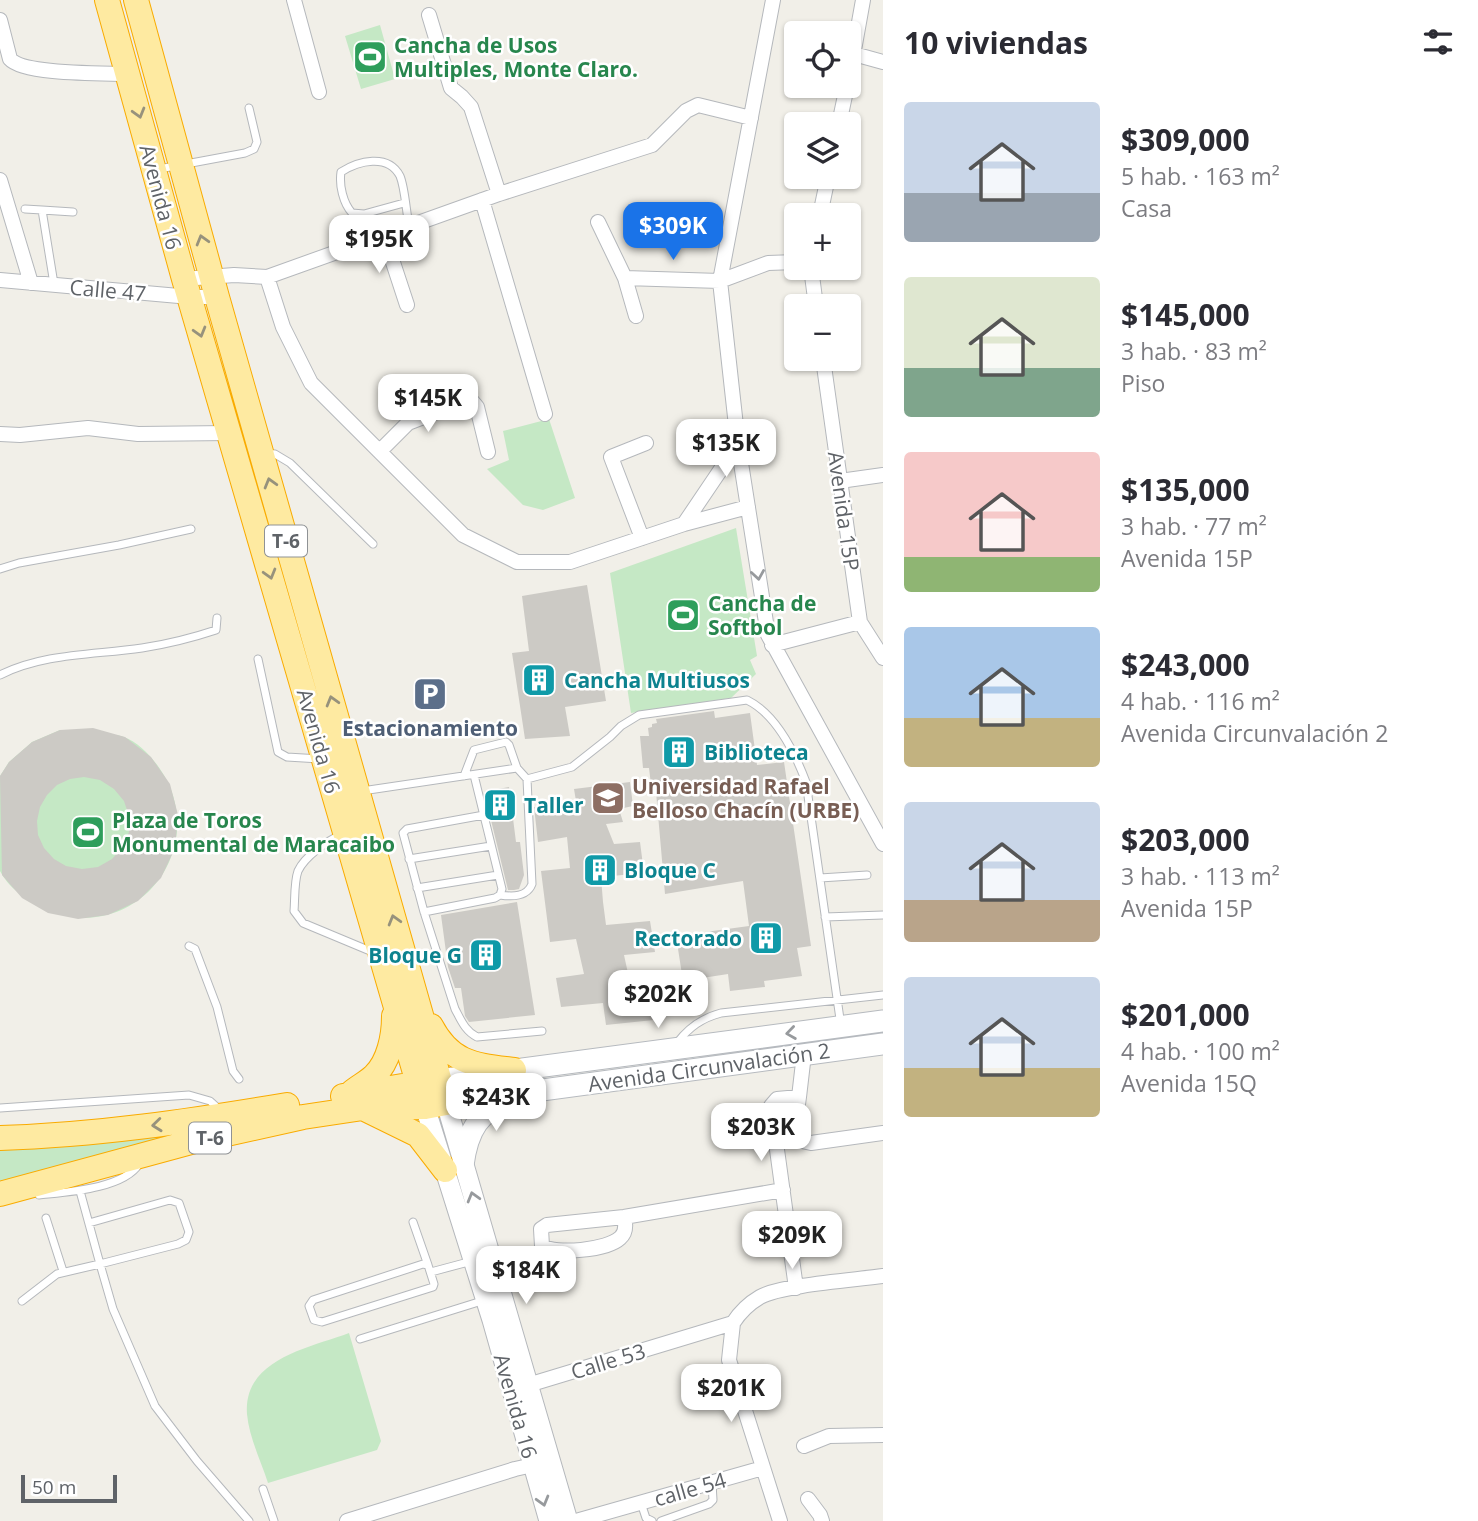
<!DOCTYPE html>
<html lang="es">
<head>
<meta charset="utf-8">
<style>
	body { margin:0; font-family:"Open Sans",sans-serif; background:#f7f7f7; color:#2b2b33; height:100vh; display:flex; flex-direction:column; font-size:26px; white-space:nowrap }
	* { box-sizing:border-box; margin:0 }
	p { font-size:23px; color:#7c7c81 }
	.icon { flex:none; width:38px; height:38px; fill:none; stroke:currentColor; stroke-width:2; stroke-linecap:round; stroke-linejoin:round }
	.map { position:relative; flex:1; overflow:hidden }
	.sheet { display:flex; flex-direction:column; background:#fff; width:595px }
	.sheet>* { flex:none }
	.controls { position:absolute; left:784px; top:21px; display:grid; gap:14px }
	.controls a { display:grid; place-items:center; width:77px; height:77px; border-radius:7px; background:#fff; box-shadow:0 2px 5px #0004; font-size:35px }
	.scale { position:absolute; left:21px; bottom:18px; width:96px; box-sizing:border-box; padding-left:7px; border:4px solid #5f6368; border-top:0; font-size:19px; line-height:24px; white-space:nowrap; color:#5f6368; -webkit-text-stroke:5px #fff; paint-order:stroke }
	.price { position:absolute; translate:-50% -60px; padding:0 16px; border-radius:14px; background:#fff; color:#222; font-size:23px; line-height:46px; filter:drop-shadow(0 2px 4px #0008) }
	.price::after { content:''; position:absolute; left:50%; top:42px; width:21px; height:16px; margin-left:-10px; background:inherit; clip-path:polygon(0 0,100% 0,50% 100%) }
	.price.current { background:#1a73e8; color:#fff }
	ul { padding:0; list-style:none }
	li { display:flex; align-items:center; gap:21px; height:175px; padding:0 21px }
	li span { display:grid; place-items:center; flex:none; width:196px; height:140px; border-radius:7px; color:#555 }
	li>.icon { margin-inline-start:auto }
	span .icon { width:84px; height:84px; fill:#fffc; stroke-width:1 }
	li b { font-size:30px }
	h2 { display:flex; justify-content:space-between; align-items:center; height:84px; padding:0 21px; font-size:30px }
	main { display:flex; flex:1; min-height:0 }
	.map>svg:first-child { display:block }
</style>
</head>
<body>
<main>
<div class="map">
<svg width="883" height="1521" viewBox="0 0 883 1521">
	<rect width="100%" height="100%" fill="#f1efe8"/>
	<path fill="#c5e8c5" d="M380 25 395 79 361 89 345 36Z
		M549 419 575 498 543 510 523 505 487 469 509 460 503 431Z
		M736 528 757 656 750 660 756 674 731 698 631 713 610 573Z
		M60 730C77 732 109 732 124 737 138 742 152 757 160 769 204 833 159 919 81 918 71 918 60 912 50 908 29 900 12 893 0 871V776L9 762 32 742Z
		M185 1133 0 1186V1147Z
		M349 1333 381 1441 377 1450 268 1483C261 1461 249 1437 247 1414 243 1359 309 1348 349 1333Z"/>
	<path fill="#cccac5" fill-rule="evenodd" d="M587 585 606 701 565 707 570 736 525 739 512 653 529 651 522 596Z
		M714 711 715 718 750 713 757 765 784 762 811 946 797 948 802 976 764 981 765 987 730 991 728 974 683 981 676 936 749 926 743 881 665 894 656 792 652 793 649 768H643L640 736H649L648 728 652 727V724L657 723 656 719Z
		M93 728 125 737 151 757 170 784 178 815 175 848 161 878 138 901 108 915 78 919 48 913 22 898 2 875 0 776 9 762 32 742 60 730ZM84 777 100 780 114 789 124 801 129 816V832L123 847 112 859 98 867 82 869 66 866 54 859 44 848 38 835 37 821 40 807 47 795 57 785 70 779Z
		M630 782 633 806 619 809 623 822 606 824 614 844 640 842 644 873 601 877 603 902 606 925 650 921 655 952 624 955 631 987 658 983 663 1019 606 1025 603 1003 561 1007 556 978 584 974 576 939 550 942 541 871 570 868 567 837 538 842 534 807 576 801 574 789Z
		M509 787 516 842H520L524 875 519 889 514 890H508L489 812 487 791Z
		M517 902 535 1015 469 1022 465 1016 461 988H455L448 967 441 915Z"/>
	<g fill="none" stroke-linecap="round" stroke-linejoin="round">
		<g stroke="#b5b8bc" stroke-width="9">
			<path id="service" d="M159 169 245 153 254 149 257 142 249 108
				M404 203 364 214 352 213C343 203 339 185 341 172 358 161 388 153 400 176 405 188 406 211 409 225
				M25 209 42 210 54 284
				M42 210 73 212
				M266 453 275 454 290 463 373 544
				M0 569 19 563 119 545 191 529
				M258 659 278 752 287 757 320 759
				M0 675C44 653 94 655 142 648 168 644 192 638 216 630L217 618
				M464 776 474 750 506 742 509 745 517 768
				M527 779 572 767 610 737 621 726 639 715 747 700C776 714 795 753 806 782L841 1026
				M362 791 517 768 527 779 532 884C527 897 513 897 500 895
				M484 815 407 829 403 833 424 912 455 1009C461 1020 465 1031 477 1037L542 1031
				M341 835C327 841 305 856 298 871 294 882 295 900 294 911L303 923 375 953
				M409 859 491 846
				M820 878 867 875
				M417 888 498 875
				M424 912 495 898 500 895 502 889 474 775
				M825 917 883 915
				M189 946 195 949 217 1007 233 1071 239 1079
				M677 1043C689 1027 702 1018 721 1013L883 995
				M0 1108 189 1095 210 1101 220 1110
				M80 1191 100 1264 178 1244 186 1240 189 1232 179 1203 170 1200 89 1223
				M39 1195C66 1192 123 1189 139 1164
				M46 1218 63 1271
				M413 1222 428 1265
				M423 1264 428 1265 434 1284 433 1287 322 1322 314 1320 309 1306 313 1300Z
				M431 1272 472 1261
				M22 1301 57 1274 100 1264 113 1309 155 1406 197 1461 249 1521
				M360 1339 485 1300
				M263 1489 274 1521
				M641 1503 646 1518 652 1521
				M661 1521 709 1504 713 1500 712 1483"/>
		</g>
		<g stroke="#b5b8bc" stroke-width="16">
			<path id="minor" d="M294 0 319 92
				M429 15 451 88 462 97 471 107 499 194
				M0 20 10 59C24 75 104 73 128 74
				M854 54 883 62
				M849 78 863 0
				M839 124 847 86
				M0 180 31 283
				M482 200 545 414
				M820 215 828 177
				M598 222 625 278 636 316
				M384 235 407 305
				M811 268 816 306
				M267 277 499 194 652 145 686 111 698 105 751 118
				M625 278 720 281 768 263 796 262
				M184 279 234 275 267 277 283 327 311 383 463 535 517 562H570L684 524 738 444 720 281 773 0
				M0 280 190 297H217
				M823 359 860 622 883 658
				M0 434 20 435 88 428 138 434 229 433
				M738 444 768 635 883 844
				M380 451 408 423 465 401H472L477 407 488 452
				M840 481 883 475
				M684 524 748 507
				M642 538 611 457 646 443
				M772 645 860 622
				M794 1133 802 1141 811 1143 883 1133
				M787 1135 794 1133 799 1097
				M624 1217C626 1225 626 1233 620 1238 607 1250 556 1255 542 1246L541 1229 547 1225 624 1217 783 1190
				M796 1288 771 1106 777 1099 799 1097 804 1054
				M733 1323 729 1360 780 1521
				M528 1385 733 1323C740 1312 748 1304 760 1297 781 1285 855 1280 883 1276
				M804 1446 829 1436 883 1435
				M808 1499 820 1515 822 1521
				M347 1521 515 1469 533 1465
				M576 1521 763 1468"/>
		</g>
		<g stroke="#b5b8bc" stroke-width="21">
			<path id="tertiary" d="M446 1103 568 1521
				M425 1107 492 1320 549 1521"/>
		</g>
		<g stroke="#b6babf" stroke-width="23">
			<path id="secondary" d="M439 1080 883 1021
				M446 1103 883 1044
				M463 1165C468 1128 479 1113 512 1097"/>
		</g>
		<g stroke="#f9ab00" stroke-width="26">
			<path id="trunk" d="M107 0 184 279 425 1107
				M431 1026C451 1064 475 1065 514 1070
				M351 1093C358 1087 368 1082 374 1076 389 1062 394 1036 394 1016
				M343 1096 432 1081
				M367 1110 418 1135 445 1170
				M0 1138C96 1135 192 1121 287 1105
				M0 1194 195 1141 303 1117 363 1108 425 1107 446 1103 217 297 136 0"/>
		</g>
		<use href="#service" stroke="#fff" stroke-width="7"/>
		<use href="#minor" stroke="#fff" stroke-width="14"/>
		<use href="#tertiary" stroke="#fff" stroke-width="19"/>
		<use href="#secondary" stroke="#fff" stroke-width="21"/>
		<use href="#trunk" stroke="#feeaa1" stroke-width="24"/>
	</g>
	<defs><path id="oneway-chevron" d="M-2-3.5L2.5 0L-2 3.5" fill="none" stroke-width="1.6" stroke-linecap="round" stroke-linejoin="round" transform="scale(1.75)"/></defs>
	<g stroke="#97927c">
		<use href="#oneway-chevron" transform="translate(139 113) rotate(74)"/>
		<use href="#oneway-chevron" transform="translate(202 240) rotate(-106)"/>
		<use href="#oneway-chevron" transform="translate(200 332) rotate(74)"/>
		<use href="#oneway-chevron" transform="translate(270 483) rotate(-106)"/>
		<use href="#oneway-chevron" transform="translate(270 574) rotate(74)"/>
		<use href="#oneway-chevron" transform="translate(332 701) rotate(-106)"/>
		<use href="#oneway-chevron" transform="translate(394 920) rotate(-106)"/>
		<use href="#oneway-chevron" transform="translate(157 1125) rotate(174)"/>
	</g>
	<g stroke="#979a9d">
		<use href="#oneway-chevron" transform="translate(758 575) rotate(81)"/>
		<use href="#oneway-chevron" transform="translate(791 1033) rotate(172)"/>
		<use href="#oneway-chevron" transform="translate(473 1197) rotate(-106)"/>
		<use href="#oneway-chevron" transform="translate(543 1501) rotate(74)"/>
	</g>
	<defs>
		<g id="stadium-square" transform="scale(1.75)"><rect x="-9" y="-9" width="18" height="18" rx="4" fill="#2e9e5b" stroke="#fff"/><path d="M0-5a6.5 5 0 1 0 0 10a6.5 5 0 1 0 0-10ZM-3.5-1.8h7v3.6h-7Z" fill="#fff"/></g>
		<g id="building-square" transform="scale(1.75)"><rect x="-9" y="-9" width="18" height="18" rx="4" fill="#0f9aa8" stroke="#fff"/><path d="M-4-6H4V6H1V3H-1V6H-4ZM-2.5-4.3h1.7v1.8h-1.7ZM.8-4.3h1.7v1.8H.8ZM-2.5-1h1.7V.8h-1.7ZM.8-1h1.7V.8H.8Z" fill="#fff"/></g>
		<g id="parking-square" transform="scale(1.75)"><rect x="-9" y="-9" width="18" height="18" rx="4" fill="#5c6f8a" stroke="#fff"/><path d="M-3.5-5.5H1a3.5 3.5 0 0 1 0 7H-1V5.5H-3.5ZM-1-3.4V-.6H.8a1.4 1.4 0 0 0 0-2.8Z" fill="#fff"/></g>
		<g id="university-square" transform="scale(1.75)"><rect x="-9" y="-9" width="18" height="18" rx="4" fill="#8d6e63" stroke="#fff"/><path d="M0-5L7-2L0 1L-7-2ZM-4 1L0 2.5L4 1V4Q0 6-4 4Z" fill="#fff"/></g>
	</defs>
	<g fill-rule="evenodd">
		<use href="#stadium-square" x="370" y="57"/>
		<use href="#stadium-square" x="683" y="615"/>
		<use href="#building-square" x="539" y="680"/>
		<use href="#parking-square" x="430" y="694"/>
		<use href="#building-square" x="679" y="752"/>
		<use href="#university-square" x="608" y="798"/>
		<use href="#building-square" x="500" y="805"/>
		<use href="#stadium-square" x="88" y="832"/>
		<use href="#building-square" x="600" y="870"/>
		<use href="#building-square" x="766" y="938"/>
		<use href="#building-square" x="486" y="955"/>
	</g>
	<g text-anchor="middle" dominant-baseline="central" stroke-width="5" stroke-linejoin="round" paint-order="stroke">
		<g fill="#fff" stroke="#8f9295" stroke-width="2">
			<rect x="265" y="525.5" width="42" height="31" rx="5"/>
			<rect x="189" y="1122.5" width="42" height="31" rx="5"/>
		</g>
		<g font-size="19" font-weight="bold" fill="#5f6368">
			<text x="286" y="541">T-6</text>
			<text x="210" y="1138">T-6</text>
		</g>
		<g font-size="21" font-weight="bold" fill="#27864d" stroke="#fff" text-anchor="start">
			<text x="394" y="45">Cancha de Usos<tspan x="394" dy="24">Multiples, Monte Claro.</tspan></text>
			<text x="708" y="603">Cancha de<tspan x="708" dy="24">Softbol</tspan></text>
			<text x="112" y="820">Plaza de Toros<tspan x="112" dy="24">Monumental de Maracaibo</tspan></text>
		</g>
		<g font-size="21" fill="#5f6368" stroke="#fff">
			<text transform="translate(161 197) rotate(75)">Avenida 16</text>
			<text transform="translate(108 290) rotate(5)">Calle 47</text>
			<text transform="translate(844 511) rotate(82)">Avenida 15P</text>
			<text transform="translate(319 741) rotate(74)">Avenida 16</text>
			<text transform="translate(709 1067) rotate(-8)">Avenida Circunvalación 2</text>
			<text transform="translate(608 1361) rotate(-17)">Calle 53</text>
			<text transform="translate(516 1406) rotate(74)">Avenida 16</text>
			<text transform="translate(690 1489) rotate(-16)">calle 54</text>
		</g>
		<g font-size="21" font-weight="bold" fill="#0d838f" stroke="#fff" text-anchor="start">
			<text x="564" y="680">Cancha Multiusos</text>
			<text x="704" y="752">Biblioteca</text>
			<text x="524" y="805">Taller</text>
			<text x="624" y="870">Bloque C</text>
			<text x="742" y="938" text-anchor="end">Rectorado</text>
			<text x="462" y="955" text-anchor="end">Bloque G</text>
		</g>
		<g font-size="21" font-weight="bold" fill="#4e5e75" stroke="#fff">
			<text x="430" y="728">Estacionamiento</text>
		</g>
		<g font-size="21" font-weight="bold" fill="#785e54" stroke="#fff" text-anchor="start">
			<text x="632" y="786">Universidad Rafael<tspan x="632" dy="24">Belloso Chacín (URBE)</tspan></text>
		</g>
	</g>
</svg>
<div class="controls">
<a><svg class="icon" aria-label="locate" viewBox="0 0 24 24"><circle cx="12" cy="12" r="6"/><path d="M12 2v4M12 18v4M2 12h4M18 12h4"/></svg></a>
<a><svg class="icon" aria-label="layers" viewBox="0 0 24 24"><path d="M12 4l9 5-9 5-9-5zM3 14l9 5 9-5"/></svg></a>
<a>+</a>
<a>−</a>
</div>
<div class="scale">50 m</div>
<b class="price current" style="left:673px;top:262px">$309K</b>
<b class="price" style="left:379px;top:275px">$195K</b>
<b class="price" style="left:428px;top:434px">$145K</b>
<b class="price" style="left:726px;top:479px">$135K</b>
<b class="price" style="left:658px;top:1030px">$202K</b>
<b class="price" style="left:496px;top:1133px">$243K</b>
<b class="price" style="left:761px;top:1163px">$203K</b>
<b class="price" style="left:792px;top:1271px">$209K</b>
<b class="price" style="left:526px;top:1306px">$184K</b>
<b class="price" style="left:731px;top:1424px">$201K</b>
</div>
<section class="sheet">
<h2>10 viviendas<svg class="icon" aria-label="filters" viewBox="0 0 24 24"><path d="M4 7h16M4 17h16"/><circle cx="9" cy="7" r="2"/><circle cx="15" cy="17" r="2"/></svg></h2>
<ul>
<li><span style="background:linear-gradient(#c9d6e8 65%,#9aa5b1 0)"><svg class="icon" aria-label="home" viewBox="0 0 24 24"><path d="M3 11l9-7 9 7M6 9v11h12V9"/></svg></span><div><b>$309,000</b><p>5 hab. · 163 m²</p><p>Casa</p></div></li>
<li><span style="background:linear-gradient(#dfe7d0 65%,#7fa58c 0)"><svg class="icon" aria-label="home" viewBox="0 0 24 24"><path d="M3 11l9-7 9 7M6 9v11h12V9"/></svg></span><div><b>$145,000</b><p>3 hab. · 83 m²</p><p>Piso</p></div></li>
<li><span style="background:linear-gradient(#f6c9c9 75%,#8fb573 0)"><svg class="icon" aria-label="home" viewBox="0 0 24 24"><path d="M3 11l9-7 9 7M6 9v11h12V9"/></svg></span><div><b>$135,000</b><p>3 hab. · 77 m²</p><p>Avenida 15P</p></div></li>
<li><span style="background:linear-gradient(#a9c7e8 65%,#c2b280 0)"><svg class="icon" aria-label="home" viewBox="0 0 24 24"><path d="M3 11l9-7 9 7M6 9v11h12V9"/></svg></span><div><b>$243,000</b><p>4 hab. · 116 m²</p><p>Avenida Circunvalación 2</p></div></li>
<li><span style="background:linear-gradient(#c9d6e8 70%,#b9a48a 0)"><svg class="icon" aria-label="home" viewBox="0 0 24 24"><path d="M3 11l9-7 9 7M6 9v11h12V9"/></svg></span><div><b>$203,000</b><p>3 hab. · 113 m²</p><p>Avenida 15P</p></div></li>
<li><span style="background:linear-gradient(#c9d6e8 65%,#c2b280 0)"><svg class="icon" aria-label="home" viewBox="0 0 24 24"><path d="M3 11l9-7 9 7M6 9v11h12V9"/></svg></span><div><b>$201,000</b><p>4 hab. · 100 m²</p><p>Avenida 15Q</p></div></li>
</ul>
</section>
</main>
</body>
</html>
